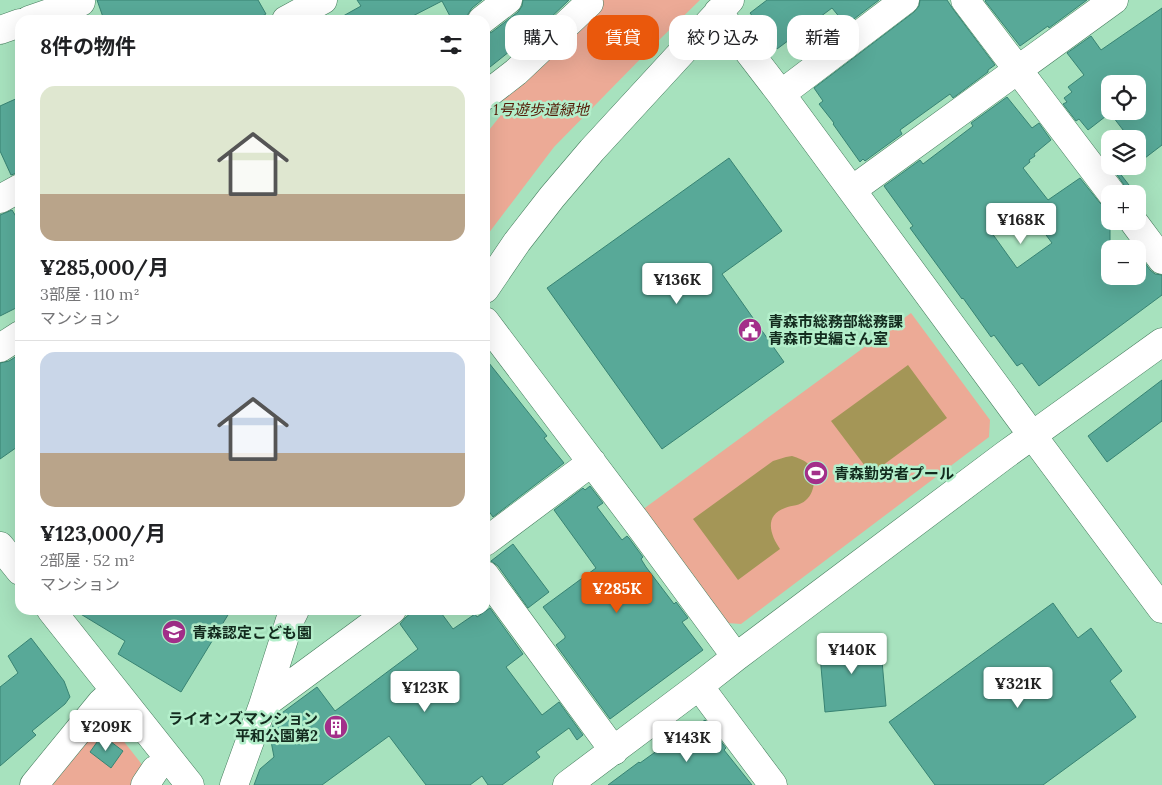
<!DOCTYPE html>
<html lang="ja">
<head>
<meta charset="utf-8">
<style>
	body { margin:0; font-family:Lora,"Noto Sans JP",serif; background:#f2f2f2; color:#202124; height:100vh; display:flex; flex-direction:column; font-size:19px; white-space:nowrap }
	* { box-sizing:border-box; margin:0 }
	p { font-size:16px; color:#757577 }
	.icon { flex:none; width:28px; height:28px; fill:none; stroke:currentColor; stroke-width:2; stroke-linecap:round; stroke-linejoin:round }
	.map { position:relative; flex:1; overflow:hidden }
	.drawer { position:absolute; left:15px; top:15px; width:475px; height:600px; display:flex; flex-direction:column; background:#fff; border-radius:15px; box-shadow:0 5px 20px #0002 }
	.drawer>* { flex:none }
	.guide { position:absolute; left:505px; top:15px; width:475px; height:45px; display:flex; gap:10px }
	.controls { position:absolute; left:1101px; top:75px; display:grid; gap:10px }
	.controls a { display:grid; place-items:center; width:45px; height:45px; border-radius:10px; background:#fff; box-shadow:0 5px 20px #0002; font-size:25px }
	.price { position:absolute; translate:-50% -42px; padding:0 11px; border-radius:5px; background:#fff; color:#222; font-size:16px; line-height:32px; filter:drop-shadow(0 1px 2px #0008) }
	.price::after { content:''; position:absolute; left:50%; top:30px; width:15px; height:11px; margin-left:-8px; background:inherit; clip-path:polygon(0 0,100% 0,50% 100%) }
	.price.active { background:#ea580c; color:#fff }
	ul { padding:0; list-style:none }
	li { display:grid; align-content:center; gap:10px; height:265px; padding:0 25px }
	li+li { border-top:1px solid #e0e0e0 }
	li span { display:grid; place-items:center; height:155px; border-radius:15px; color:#555 }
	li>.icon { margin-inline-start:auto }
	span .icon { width:90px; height:90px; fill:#fffc; stroke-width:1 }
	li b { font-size:21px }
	h2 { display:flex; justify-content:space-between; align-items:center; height:60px; padding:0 25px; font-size:21px }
	.pill { padding:0 18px; border-radius:15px; background:#fff; box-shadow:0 5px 20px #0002; font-size:18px; line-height:45px }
	.pill.active { background:#ea580c; color:#fff }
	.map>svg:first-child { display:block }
</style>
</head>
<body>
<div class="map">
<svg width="1162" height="785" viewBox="0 0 1162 785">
	<rect width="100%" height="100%" fill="#a7e2be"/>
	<path fill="#ecaa96" d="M601 0H700L656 43 554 147 485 238V135L505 110 501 97Z
		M911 313 990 420 989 437 741 624 727 623 642 510Z
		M95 725H111L158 785H50Z"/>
	<path fill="#a49657" d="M908 365 947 418 871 474 831 421Z
		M792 456C798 458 805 460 809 465 817 474 815 493 806 500 800 506 792 505 785 508 763 516 771 536 780 549L738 580 693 519 773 461 786 457Z"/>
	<path fill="#58a998" stroke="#388373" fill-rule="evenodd" d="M97 0H258L266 14 255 20H104Z
		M357 0H482L472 8 468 14 467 20H452L442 1 405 20H336L361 6Z
		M523 0H569L544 24 485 71V35L492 32 518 12 522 6Z
		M767 0H879L846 25 832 8 777 49 750 13Z
		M920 0H947L953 9 995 65 988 70V72L953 98 950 94 900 130 902 134 865 161 863 159 860 162 833 124 834 123 819 104 823 101 814 88 914 12 919 6Z
		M986 0H1087L1049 28 1048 26 1020 46 985 1Z
		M1162 8V145L1145 158 1138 149V139H1130L1110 113 1088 130 1079 119 1076 121 1063 104 1067 102 1064 98 1072 92 1068 87 1084 75 1067 53 1091 36 1101 50ZM1110 84H1138V111H1110Z
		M20 97V172L11 175 0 151V106Z
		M1007 97 1032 128 1039 123 1051 140 1034 154 1035 156 1029 160 1030 162 1023 168 1048 200 1080 178 1100 203 1106 208 1110 209V276H1138V253L1150 270 1155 274 1162 275V295L1039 386 1022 363 1017 366 994 335 991 337 963 298 962 299 910 228 913 226 884 186 920 160 923 164 973 126 971 123ZM1020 206 1026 213 1029 212 1052 243 1017 268 989 229Z
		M729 158 782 231 722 274 784 362 662 449 547 288Z
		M1115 167 1136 194H1127L1124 185 1113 169Z
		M12 210 20 223V306L0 316V215Z
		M20 354V445L0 459V363L9 361Z
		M485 358 547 436 544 438 564 463 493 517 485 506Z
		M1162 380V421L1107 462 1088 436Z
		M590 486 603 503 597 507 622 540 627 536 629 538 643 557 641 559 646 567 674 604 676 602 688 618 682 622 703 650 610 719 556 645 565 638V636L543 607 596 568 554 510 583 488 585 490Z
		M513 544 549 592 528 608 498 566 491 561Z
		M1053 603 1078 638 1091 628 1122 671 1110 681 1136 717 1043 785H935L889 722Z
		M490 608 523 654 506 667 542 715 559 702 583 735 577 740 569 728 536 752 540 757 502 785H488L482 776 470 785H426L389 736 322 785H254L260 769 274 757 270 736 275 718 317 687 335 711 418 649 400 624 406 617 415 610H439L453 629 475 614 477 617Z
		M74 610H231L181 692 118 654 125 641Z
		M31 638 64 681 70 697 65 704 32 731 36 735 0 766V687L18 673 8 656Z
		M880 638 886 706 825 712 819 644Z
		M705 720 726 748 724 750 752 785H608L639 762 640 763 679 735 680 737Z
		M102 735 123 751 111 768 90 752Z"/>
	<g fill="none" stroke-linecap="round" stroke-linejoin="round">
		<g stroke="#447c5c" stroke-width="29">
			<path id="minor" d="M965 0 1112 194
				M718 12 781 94 1032 435 1162 609
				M29 20 81 2
				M286 20 323 0
				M482 20 508 0
				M0 30 20 23
				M781 94 905 0
				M485 96 516 72 589 3 588 0
				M852 190 1114 0
				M0 199 20 188
				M1133 221 1162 260
				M485 289 517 242 552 197 592 150 730 0
				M485 321 636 521 736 657
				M0 348 20 335
				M485 542 592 462
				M0 546 20 571
				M485 575 614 751
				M51 610 190 785
				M699 686 773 785
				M263 705 392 610
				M34 785 101 703 114 691
				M145 785 155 770
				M234 785 263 705 290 620 295 610
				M567 785 699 686 736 657 1005 455 1162 342"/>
		</g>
		<use href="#minor" stroke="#fff" stroke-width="28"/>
	</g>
	<defs>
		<g id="civic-disc" transform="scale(1.25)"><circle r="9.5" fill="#a32f8a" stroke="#b4efcb"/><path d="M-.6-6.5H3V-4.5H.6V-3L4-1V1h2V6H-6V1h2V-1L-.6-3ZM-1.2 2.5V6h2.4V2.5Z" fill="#fff"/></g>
		<g id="stadium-disc" transform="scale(1.25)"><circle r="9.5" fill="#a32f8a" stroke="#b4efcb"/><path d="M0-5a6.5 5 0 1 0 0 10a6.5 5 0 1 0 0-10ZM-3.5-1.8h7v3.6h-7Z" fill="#fff"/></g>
		<g id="school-disc" transform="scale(1.25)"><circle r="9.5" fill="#a32f8a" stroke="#b4efcb"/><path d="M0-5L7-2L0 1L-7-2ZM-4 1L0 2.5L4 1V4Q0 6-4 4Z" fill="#fff"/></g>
		<g id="building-disc" transform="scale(1.25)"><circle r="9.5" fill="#a32f8a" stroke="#b4efcb"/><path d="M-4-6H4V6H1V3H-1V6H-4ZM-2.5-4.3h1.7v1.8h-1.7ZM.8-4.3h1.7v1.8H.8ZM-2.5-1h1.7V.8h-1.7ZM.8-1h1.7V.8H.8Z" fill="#fff"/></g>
	</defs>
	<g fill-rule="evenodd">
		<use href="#civic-disc" x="750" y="330"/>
		<use href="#stadium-disc" x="816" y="473"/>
		<use href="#school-disc" x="174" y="632"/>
		<use href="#building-disc" x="336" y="727"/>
	</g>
	<g text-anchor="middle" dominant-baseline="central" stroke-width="5" stroke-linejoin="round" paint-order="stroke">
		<g font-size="15" font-style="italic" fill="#551b07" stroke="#b4efcb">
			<text x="541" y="109">1号遊歩道緑地</text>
		</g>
		<g font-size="15" font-weight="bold" fill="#132b1e" stroke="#b4efcb" text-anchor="start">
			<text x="768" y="321">青森市総務部総務課<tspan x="768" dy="17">青森市史編さん室</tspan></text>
			<text x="834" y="473">青森勤労者プール</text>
			<text x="192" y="632">青森認定こども園</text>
			<text x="318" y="718" text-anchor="end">ライオンズマンション<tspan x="318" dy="17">平和公園第2</tspan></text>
		</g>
	</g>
</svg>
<div class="controls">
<a><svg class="icon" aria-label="locate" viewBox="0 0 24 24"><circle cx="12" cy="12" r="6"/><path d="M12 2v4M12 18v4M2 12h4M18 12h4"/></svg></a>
<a><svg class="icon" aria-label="layers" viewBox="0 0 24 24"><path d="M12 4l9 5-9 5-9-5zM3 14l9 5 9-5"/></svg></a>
<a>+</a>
<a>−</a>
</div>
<b class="price" style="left:1021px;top:245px">¥168K</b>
<b class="price" style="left:677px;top:305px">¥136K</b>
<b class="price active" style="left:617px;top:614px">¥285K</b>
<b class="price" style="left:852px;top:675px">¥140K</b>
<b class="price" style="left:1018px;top:709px">¥321K</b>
<b class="price" style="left:425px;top:713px">¥123K</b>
<b class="price" style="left:106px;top:752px">¥209K</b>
<b class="price" style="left:687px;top:763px">¥143K</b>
<div class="guide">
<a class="pill">購入</a>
<a class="pill active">賃貸</a>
<a class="pill">絞り込み</a>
<a class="pill">新着</a>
</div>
<section class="drawer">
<h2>8件の物件<svg class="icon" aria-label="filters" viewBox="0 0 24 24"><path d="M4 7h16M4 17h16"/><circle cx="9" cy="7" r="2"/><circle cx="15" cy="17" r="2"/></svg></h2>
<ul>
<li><span style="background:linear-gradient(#dfe7d0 70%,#b9a48a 0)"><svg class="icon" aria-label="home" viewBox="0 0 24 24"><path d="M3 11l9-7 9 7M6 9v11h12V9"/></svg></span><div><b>¥285,000/月</b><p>3部屋 · 110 m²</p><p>マンション</p></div></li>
<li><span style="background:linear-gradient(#c9d6e8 65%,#b9a48a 0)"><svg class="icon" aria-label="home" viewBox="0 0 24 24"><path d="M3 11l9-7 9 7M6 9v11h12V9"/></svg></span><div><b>¥123,000/月</b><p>2部屋 · 52 m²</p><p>マンション</p></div></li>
</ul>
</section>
</div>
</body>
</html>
